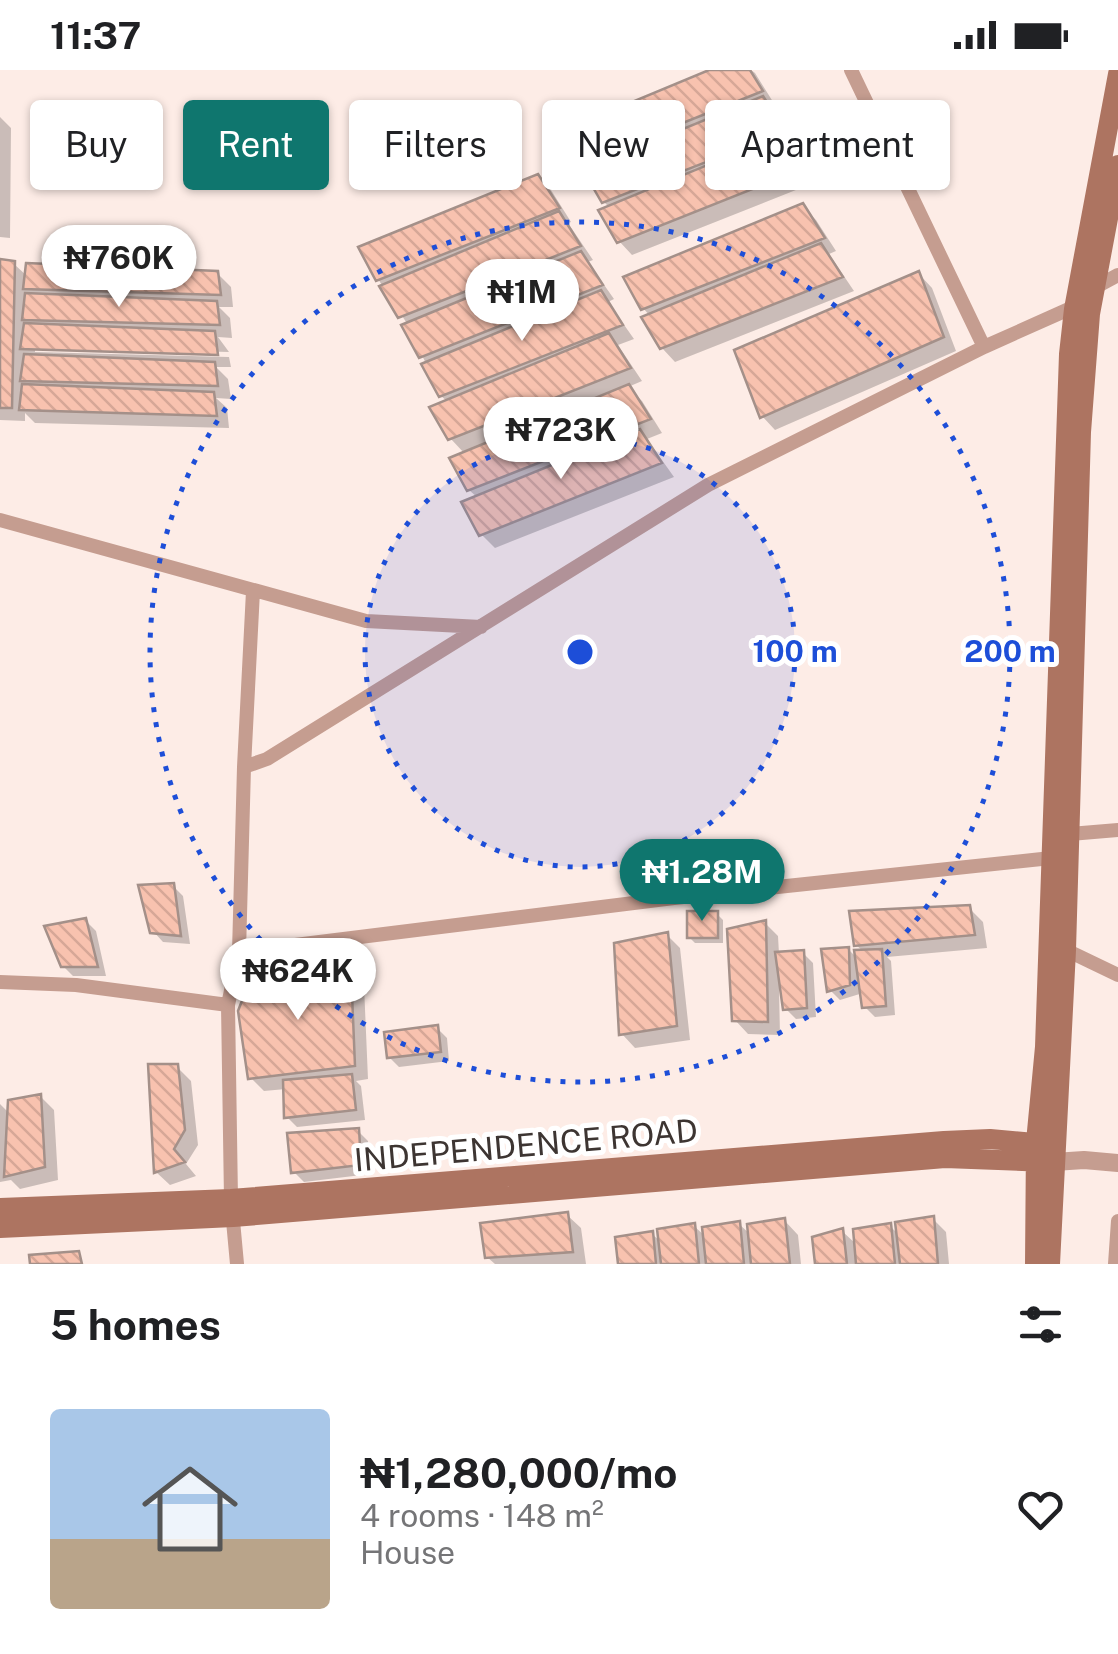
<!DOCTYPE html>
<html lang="en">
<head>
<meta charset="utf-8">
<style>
	body { margin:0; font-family:"Public Sans",sans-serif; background:#f2f2f2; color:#202124; height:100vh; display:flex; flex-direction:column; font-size:38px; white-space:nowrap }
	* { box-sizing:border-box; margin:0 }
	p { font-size:32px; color:#757577 }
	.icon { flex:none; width:55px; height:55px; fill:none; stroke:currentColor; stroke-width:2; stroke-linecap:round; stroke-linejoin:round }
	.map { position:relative; height:1194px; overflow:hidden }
	.panel { display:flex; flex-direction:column; background:#fff; flex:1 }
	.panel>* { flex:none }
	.guide { position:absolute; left:30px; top:30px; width:1060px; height:90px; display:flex; gap:20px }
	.price { position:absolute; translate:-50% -85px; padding:0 22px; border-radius:35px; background:#fff; color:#222; font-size:32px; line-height:65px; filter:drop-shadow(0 2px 5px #0008) }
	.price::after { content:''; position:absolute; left:50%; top:60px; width:30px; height:22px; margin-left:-15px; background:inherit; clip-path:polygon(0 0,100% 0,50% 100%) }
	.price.on { background:#0f766e; color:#fff }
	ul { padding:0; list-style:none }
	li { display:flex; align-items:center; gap:30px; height:250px; padding:0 50px }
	li span { display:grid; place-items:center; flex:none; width:280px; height:200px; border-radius:10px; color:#555 }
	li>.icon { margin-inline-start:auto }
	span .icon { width:120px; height:120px; fill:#fffc; stroke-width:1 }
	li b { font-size:42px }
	h2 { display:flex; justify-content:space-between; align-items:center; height:120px; padding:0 50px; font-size:42px }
	.chip { padding:0 35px; border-radius:10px; background:#fff; box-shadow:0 2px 8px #0004; font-size:35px; line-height:90px }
	.chip.on { background:#0f766e; color:#fff }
	.status { display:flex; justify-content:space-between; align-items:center; height:70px; padding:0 50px; background:#fff; direction:ltr }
	.status svg { height:28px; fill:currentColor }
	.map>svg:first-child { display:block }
</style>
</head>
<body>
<div class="status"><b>11:37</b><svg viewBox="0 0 49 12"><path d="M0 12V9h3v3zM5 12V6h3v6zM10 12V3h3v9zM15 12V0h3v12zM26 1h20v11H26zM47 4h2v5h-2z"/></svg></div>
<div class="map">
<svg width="1118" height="1194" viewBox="0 0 1118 1194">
	<defs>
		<pattern id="building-back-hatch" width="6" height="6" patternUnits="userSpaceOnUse" patternTransform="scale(2.5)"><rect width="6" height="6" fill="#f8c2af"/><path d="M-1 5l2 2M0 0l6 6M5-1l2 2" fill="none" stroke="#d6a797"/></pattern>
	</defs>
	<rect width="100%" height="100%" fill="#fdece6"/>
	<path fill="#0003" d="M716 0H751L755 3 775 35 770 37 796 75 787 78 811 114 632 185 619 171 609 137 604 132 590 100 582 92Z
		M0 47 11 58 10 168 0 167Z
		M537 107 551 120 571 152 568 153 593 190 588 192 614 229 608 232 634 269 618 275 642 311 628 317 642 331 662 363 647 369 674 407 495 478 481 464 478 428 469 420 465 384 450 368 448 332 441 326 408 255 378 209Z
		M802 136 816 150 836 181 829 184 854 221 675 292 662 278 650 246 643 238Z
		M0 192 14 194 27 206 217 203 231 217 233 237H219L230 248 232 268 218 267 229 282 35 277V282L229 287 231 297H216L228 309 231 329 216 328 227 338 229 358 35 353 25 343V351L0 350Z
		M919 204 932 218 956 281 775 360 762 346Z
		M173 816 183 826 190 874 163 872 153 861Z
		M969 838 983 852 987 878 887 887 891 891 895 945 875 947 865 937 863 923 840 930 830 920 848 879 858 889 864 882 856 875Z
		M717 844 723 850V873H695L689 867Z
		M86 851 96 861 106 906H73L63 896Z
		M765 853 778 866 779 884 803 883 813 893 816 947 796 949 786 939 783 919H779L780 965 748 964 735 950Z
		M667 865 680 878 690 970 635 978 622 964Z
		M350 902 364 915 368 1009 356 1011 361 1016 365 1050 297 1057 287 1047 286 1019 264 1021 250 1007Z
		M437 958 447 968 449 991 399 997 389 987Z
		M177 997 191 1011 198 1075 186 1094 196 1106 170 1115 156 1102Z
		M40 1026 54 1040 58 1110 20 1119 11 1110 0 1112V1034L10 1044Z
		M358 1061 368 1071 370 1104 304 1112 294 1102Z
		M567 1145 581 1158 586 1194H495L487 1187Z
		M933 1149 946 1162 949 1194H818L842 1161 857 1175 890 1156 899 1165Z
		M785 1151 798 1165 801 1194H620L652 1164 661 1172 694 1156 706 1167 739 1154 751 1165Z"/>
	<path fill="url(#building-back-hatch)" stroke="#a49089" stroke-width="2.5" d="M709 0H750L763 21 580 94 562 61Z
		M763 26 785 61 602 133 583 100Z
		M778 66 800 100 617 173 598 140Z
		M538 104 560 138 376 211 358 177Z
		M803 133 825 168 641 240 623 207Z
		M559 141 581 176 398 248 379 216Z
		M821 173 843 207 660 279 641 247Z
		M581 181 603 215 419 288 401 255Z
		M0 189 15 191 12 338H0Z
		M26 193 218 201 221 225 23 219Z
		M919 201 944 267 760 348 734 280Z
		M601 220 623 255 439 327 421 294Z
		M25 223 217 231 220 255 22 250Z
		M24 253 215 261 218 285 20 279Z
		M609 263 631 298 448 370 429 337Z
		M24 284 215 292 218 316 20 311Z
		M22 314 214 322 217 346 19 340Z
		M629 314 651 349 467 421 449 388Z
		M640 359 662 393 479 466 461 432Z
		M174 813 181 866 150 863 138 815Z
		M970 835 975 865 854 876 849 841Z
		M687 841H718V868H687Z
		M86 848 98 897H61L44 856Z
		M766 850 768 952 732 951 727 859Z
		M668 862 677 956 619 965 614 873Z
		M849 877 850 915 827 922 821 879Z
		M882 879 886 936 862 938 854 880Z
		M804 880 807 938 783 940 775 882Z
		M351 899 355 996 248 1009 238 941 252 905Z
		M438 955 441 982 387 988 384 962Z
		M148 994H178L185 1060 174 1079 185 1092 154 1103Z
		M352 1004 356 1040 284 1048 283 1010Z
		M41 1024 45 1097 4 1107 8 1030Z
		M359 1058 361 1095 291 1103 287 1063Z
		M568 1142 573 1182 485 1188 480 1153Z
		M934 1146 938 1194H900L895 1152Z
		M785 1148 790 1194H751L747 1154Z
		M740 1151 744 1194H706L702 1157Z
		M695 1153 699 1194H661L657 1159Z
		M891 1153 895 1194H856L853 1159Z
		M843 1158 847 1194H815L812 1167Z
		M653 1161 656 1194H618L615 1167Z
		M79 1181 82 1194H30L29 1185Z"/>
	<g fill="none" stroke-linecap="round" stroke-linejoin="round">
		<path stroke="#c59d90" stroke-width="14" d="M851 0 984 277
			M1092 219 1118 205
			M0 450 366 551 481 557
			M244 697 253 521
			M1070 764 1118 760
			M1066 880 1118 905
			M239 882 674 828 1051 788
			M0 912 76 915 228 935
			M237 1194 231 1129 228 935 239 882 244 697 267 689 708 415 984 277 1078 235
			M1115 1194 1118 1151"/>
		<path stroke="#c59d90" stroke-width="18" d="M1054 1092 1084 1090 1118 1093"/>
		<path stroke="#ad7461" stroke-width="20" d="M0 1138 231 1129 944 1071 990 1069 1045 1074
			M0 1158 233 1147 945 1088 1047 1092
			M1035 1194 1036 1072 1045 977 1069 284 1074 239 1118 4
			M1050 1194 1066 880 1081 362 1090 244 1118 95"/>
	</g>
	<circle cx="580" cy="582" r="215" fill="#1d4ed8" fill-opacity=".12"/>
	<g fill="none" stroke="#1d4ed8" stroke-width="5" stroke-dasharray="5 10">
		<circle cx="580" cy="582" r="215"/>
		<circle cx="580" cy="582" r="430"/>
	</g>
	<g text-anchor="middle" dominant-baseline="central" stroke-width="10" stroke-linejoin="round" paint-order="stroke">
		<g font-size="32" fill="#3d3532" stroke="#fff">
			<text transform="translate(526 1075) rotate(-5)">INDEPENDENCE ROAD</text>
		</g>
	</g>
	<circle cx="580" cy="582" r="15" fill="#1d4ed8" stroke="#fff" stroke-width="5"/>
	<g font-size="30" text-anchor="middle" font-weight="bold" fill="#1d4ed8" stroke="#fff" stroke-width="10" stroke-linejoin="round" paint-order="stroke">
		<text x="795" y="592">100 m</text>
		<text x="1010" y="592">200 m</text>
	</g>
</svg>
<b class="price" style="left:119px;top:240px">₦760K</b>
<b class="price" style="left:522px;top:274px">₦1M</b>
<b class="price" style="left:561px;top:412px">₦723K</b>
<b class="price on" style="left:702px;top:854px">₦1.28M</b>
<b class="price" style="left:298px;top:953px">₦624K</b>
<div class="guide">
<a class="chip">Buy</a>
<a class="chip on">Rent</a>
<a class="chip">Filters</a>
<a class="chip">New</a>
<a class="chip">Apartment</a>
</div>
</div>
<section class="panel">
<h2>5 homes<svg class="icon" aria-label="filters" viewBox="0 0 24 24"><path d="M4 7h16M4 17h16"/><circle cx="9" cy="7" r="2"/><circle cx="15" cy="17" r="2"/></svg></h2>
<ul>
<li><span style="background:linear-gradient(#a9c7e8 65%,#b9a48a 0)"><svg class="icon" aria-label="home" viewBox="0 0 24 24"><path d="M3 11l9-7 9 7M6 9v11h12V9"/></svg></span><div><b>₦1,280,000/mo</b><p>4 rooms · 148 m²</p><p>House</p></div><svg class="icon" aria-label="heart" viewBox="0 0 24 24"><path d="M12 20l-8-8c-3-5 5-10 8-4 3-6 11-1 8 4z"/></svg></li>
</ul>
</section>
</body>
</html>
